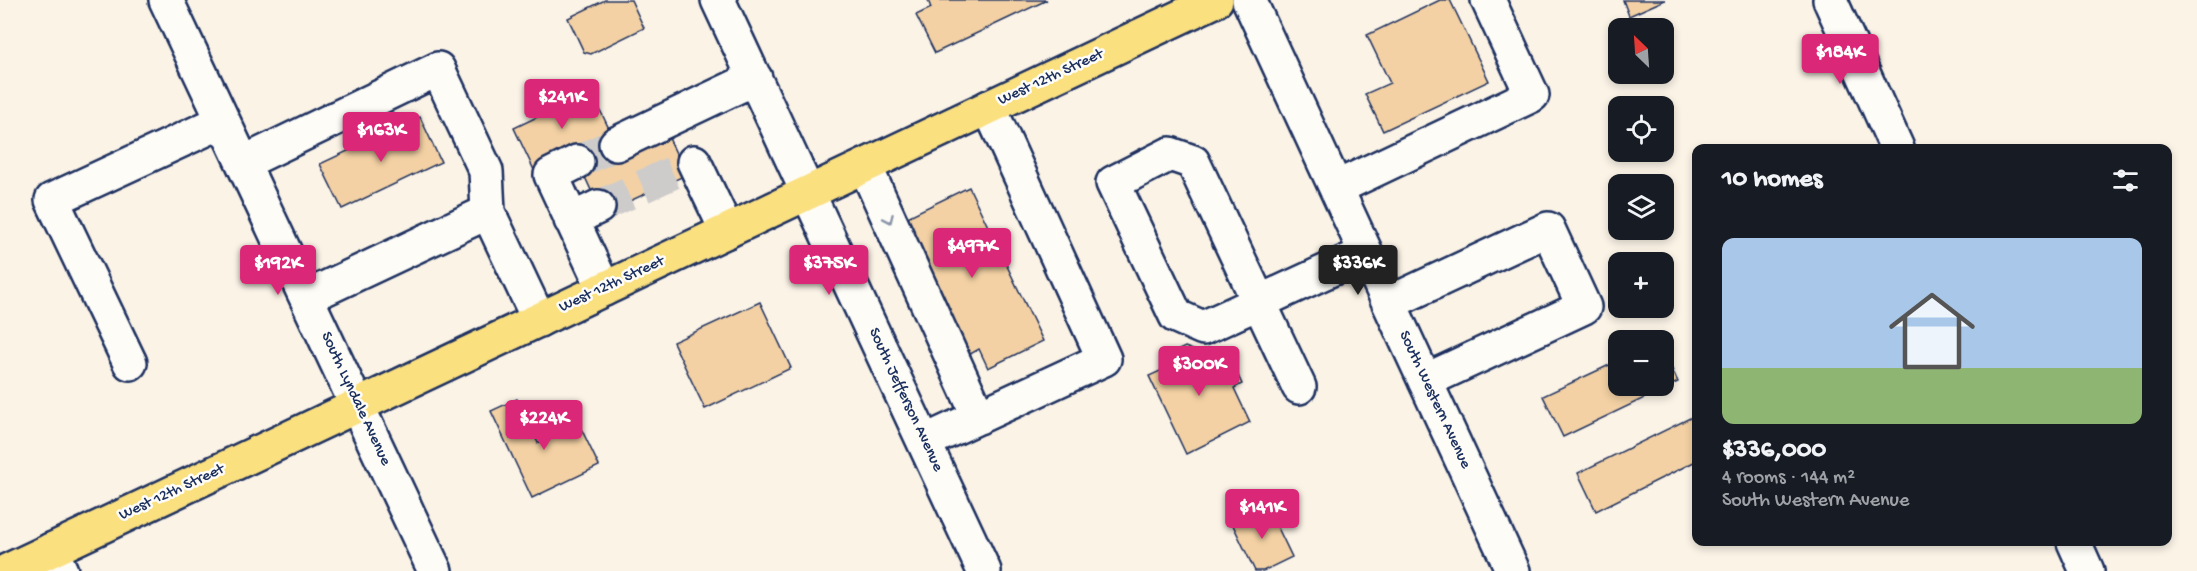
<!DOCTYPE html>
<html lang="en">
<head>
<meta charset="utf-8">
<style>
	body { margin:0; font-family:"Gochi Hand",sans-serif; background:#242831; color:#f1f3f6; height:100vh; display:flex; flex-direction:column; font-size:22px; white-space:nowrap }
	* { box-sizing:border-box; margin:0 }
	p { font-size:20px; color:#9ea1a6 }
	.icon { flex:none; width:33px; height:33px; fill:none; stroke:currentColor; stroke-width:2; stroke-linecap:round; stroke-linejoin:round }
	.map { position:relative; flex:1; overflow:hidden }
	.side { position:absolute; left:1692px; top:144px; width:480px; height:402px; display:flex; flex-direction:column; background:#171b24; border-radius:12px; box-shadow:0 3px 9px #0003 }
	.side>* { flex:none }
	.needle { width:39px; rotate:335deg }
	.controls { position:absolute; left:1608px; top:18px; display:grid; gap:12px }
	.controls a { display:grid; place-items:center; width:66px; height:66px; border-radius:12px; background:#171b24; box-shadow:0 3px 9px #0003; font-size:30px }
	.price { position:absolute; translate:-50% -51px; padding:0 14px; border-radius:6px; background:#db2777; color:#fff; font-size:20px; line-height:39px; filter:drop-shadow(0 2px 3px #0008) }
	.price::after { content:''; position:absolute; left:50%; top:36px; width:18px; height:14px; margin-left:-9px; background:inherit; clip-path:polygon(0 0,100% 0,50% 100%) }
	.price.active { background:#222; color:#fff }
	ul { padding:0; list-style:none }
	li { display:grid; align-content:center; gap:12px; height:318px; padding:0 30px }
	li+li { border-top:2px solid #363941 }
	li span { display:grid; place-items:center; height:186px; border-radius:12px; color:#555 }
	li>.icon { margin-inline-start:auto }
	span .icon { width:108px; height:108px; fill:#fffc; stroke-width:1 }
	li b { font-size:26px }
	h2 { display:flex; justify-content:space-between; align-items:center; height:72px; padding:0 30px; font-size:26px }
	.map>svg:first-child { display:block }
</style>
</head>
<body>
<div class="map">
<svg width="2197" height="571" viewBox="0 0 2197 571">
	<rect width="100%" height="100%" fill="#fbf3e6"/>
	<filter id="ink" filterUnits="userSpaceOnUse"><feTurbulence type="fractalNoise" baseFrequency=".0167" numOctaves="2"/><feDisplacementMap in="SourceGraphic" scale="12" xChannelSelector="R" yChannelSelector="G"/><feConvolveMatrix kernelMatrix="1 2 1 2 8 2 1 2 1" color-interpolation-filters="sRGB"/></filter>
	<g filter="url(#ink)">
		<path fill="#f3d1a4" stroke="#1b2f5e" stroke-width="1.5" d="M605 0H631L644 28 591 54 584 52 568 18Z
			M928 0H1047L935 53 916 15 931 8Z
			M1440 0H1450L1489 81 1383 131 1365 94 1390 83 1367 35Z
			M1623 0H1665L1629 16Z
			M591 91 611 133 534 170 514 128Z
			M420 117 441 162 342 209 320 164Z
			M611 133 668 136 686 175 602 214 573 151Z
			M969 187 1043 341 988 368 979 349 967 356 901 220Z
			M760 302 791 368 705 409 673 342Z
			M1185 347 1233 365 1242 384 1234 388 1250 422 1186 454 1149 376 1167 368 1162 358Z
			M1664 352 1678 382 1563 437 1543 396 1618 361V386H1664Z
			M517 399 538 443 579 424 599 466 532 498 491 411Z
			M1694 416 1696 422V461L1596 511 1578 473Z
			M1267 505 1292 557 1263 571H1255L1232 523Z"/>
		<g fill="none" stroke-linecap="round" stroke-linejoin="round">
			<path stroke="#cecccb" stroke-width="33" stroke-dasharray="33 16" stroke-linecap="butt" d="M577 162 616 144
				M598 207 683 168"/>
			<g stroke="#1b2f5e" stroke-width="38">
				<path id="minor" d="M166 0 435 571
					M718 0 984 571
					M1249 0 1513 571
					M1830 0 1897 148
					M616 144 755 78
					M577 162 551 175 604 289
					M694 162 727 231
					M243 163 438 69 486 171 488 212
					M865 166 979 417
					M1336 188 1532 95 1488 0
					M571 220 598 207
					M307 297 488 212 539 320
					M1389 303 1548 229 1584 307 1425 381
					M130 363 52 200 223 121
					M1299 387 1193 162 1170 154 1113 183 1176 316 1203 328 1366 253
					M924 442 1104 359 989 107
					M2074 542 2087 571
					M51 550 61 571"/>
			</g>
			<g stroke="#1b2f5e" stroke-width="38">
				<path id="major" d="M7 571 1216 0"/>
			</g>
			<use href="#minor" stroke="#fdfcf7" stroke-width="33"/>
			<use href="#major" stroke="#fbe080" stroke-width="33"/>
		</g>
		<defs><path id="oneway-chevron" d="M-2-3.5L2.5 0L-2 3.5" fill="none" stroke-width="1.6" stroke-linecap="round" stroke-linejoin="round" transform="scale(1.5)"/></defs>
		<use stroke="#8c96aa" href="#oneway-chevron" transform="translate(889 219) rotate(66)"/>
	</g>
	<g text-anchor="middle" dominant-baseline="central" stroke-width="5" stroke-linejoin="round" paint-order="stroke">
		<g font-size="16" fill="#1b2f5e" stroke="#fdfcf7">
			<text transform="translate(1051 78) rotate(-25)">West 12th Street</text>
			<text transform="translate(612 285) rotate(-25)">West 12th Street</text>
			<text transform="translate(355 399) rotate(65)">South Lyndale Avenue</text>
			<text transform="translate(905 400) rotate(65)">South Jefferson Avenue</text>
			<text transform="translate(1434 400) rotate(65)">South Western Avenue</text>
			<text transform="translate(172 493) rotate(-25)">West 12th Street</text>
		</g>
	</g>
</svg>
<div class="controls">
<a><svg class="needle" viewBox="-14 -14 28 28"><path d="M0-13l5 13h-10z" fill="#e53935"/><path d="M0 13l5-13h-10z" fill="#9ea1a6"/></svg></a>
<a><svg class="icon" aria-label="locate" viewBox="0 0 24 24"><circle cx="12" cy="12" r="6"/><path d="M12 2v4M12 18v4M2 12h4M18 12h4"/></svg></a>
<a><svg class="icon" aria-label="layers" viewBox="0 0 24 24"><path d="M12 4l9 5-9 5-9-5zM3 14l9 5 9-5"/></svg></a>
<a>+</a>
<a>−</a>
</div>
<b class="price" style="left:1840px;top:85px">$184K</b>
<b class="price" style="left:562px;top:130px">$241K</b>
<b class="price" style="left:381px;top:163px">$163K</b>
<b class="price" style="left:972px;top:279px">$497K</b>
<b class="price" style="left:278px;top:296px">$192K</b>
<b class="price" style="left:829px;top:296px">$375K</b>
<b class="price active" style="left:1358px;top:296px">$336K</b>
<b class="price" style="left:1199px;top:397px">$300K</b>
<b class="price" style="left:544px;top:451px">$224K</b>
<b class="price" style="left:1262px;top:540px">$141K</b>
<section class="side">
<h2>10 homes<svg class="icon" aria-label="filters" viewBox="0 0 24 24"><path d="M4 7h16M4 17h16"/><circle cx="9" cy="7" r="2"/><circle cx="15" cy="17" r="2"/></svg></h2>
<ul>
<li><span style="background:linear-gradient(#a9c7e8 70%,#8fb573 0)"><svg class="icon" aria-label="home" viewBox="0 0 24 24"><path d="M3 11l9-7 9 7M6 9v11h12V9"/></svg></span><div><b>$336,000</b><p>4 rooms · 144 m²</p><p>South Western Avenue</p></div></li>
</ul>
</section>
</div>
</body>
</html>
